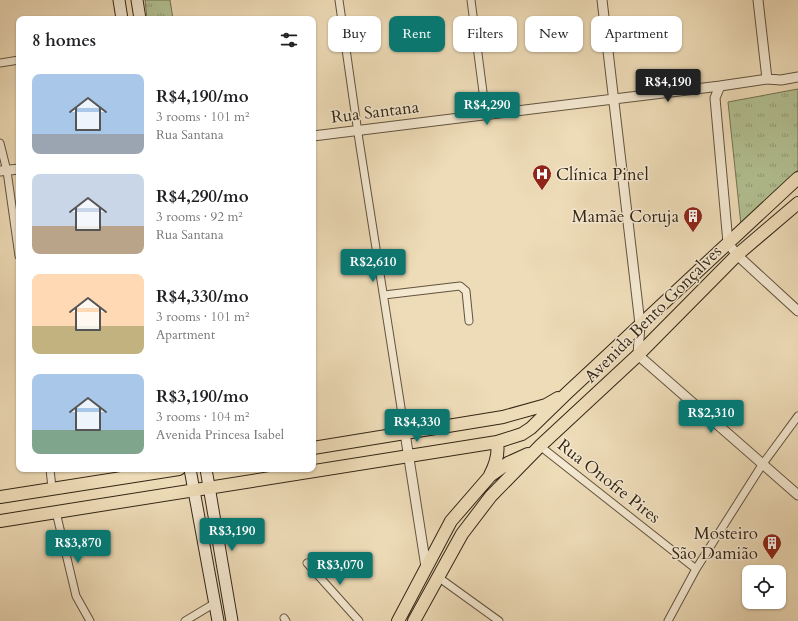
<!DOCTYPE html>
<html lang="en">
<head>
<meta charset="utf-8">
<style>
	body { margin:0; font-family:Cardo,serif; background:#f6f6f6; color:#202124; height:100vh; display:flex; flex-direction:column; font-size:15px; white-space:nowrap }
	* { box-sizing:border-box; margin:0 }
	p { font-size:13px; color:#757577 }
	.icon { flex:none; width:22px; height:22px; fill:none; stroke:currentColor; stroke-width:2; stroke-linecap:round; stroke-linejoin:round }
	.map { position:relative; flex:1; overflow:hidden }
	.sheet { position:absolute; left:16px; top:16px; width:300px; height:456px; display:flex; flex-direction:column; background:#fff; border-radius:8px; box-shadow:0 1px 3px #0004 }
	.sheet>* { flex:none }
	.banner { position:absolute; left:328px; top:16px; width:380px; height:36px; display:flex; gap:8px }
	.buttons { position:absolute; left:742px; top:565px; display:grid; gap:8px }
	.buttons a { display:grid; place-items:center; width:44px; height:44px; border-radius:8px; background:#fff; box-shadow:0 1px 3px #0004; font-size:20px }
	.price { position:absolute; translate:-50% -34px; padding:0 9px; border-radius:4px; background:#0f766e; color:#fff; font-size:13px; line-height:26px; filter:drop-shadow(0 1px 2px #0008) }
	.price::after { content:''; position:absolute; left:50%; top:24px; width:12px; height:9px; margin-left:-6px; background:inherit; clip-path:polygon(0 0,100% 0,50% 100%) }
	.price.selected { background:#222; color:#fff }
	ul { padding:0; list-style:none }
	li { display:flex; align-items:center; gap:12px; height:100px; padding:0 16px }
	li span { display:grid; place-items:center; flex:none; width:112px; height:80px; border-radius:8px; color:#555 }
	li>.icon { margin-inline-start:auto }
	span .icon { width:48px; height:48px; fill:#fffc; stroke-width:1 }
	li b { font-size:17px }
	h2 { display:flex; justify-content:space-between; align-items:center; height:48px; padding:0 16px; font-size:17px }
	.tag { padding:0 14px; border-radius:8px; background:#fff; box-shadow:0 1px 3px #0004; font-size:14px; line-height:36px }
	.tag.selected { background:#0f766e; color:#fff }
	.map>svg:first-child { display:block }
</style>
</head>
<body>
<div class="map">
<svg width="798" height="621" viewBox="0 0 798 621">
	<defs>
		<pattern id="park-tufts" width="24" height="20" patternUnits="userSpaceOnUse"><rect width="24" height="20" fill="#b3c294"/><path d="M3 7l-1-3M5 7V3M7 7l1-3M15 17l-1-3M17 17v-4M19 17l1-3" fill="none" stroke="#929d78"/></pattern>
	</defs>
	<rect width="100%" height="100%" fill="#eedcb8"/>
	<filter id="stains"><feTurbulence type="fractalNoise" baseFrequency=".005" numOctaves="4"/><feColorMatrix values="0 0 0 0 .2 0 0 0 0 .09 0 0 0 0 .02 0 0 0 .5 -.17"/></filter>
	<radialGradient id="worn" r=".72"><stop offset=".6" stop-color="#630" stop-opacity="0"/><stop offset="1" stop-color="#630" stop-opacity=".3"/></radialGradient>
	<path fill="url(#park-tufts)" stroke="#737455" d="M145 0H170L173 19H147Z
		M798 89V170L741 225 728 102Z"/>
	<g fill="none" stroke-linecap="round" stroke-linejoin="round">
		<g stroke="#62543e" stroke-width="9">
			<path id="minor" d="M339 0 359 140 405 433
				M471 0 486 115
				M0 63 19 60
				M0 143 7 171 19 256
				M384 295 460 286 466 291 469 321
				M540 446 696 569
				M50 469 52 488
				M56 512 76 596 90 621
				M307 563 359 621
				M438 577 499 621
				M284 618 286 621
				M185 621 215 603
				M668 621 696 569 762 465 798 416"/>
		</g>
		<g stroke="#62543e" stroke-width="11">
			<path id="tertiary" d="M602 0 640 324 638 355 798 495
				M758 0 767 79
				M720 86 715 98 728 243 737 255 798 311
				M313 136 720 86 767 79 781 80 798 77
				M0 171 19 169
				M405 433 426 567"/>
		</g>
		<g stroke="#332616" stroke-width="13">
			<path id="secondary" d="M119 0 122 19
				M137 0 140 19
				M190 469 218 621
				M206 469 232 621"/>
		</g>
		<g stroke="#332616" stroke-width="14">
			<path id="primary" d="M313 448 503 417 546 405 558 398
				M490 475C496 464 499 454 497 442
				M0 497 179 469
				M0 521 497 442 522 434 531 428 567 393 798 178
				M398 621 451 521 490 476 508 463 528 454
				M414 621 462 534 491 496 540 446 638 355 737 255 798 203"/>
		</g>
		<use href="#minor" stroke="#f4e8d1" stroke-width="7"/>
		<use href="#tertiary" stroke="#f4e8d1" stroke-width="9"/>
		<use href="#secondary" stroke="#f4e8d1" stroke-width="11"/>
		<use href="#primary" stroke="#eedcb8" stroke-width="12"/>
	</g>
	<defs>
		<g id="hospital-pin" transform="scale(1)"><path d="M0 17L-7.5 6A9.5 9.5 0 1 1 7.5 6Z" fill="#8f2418" stroke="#f4e8d1"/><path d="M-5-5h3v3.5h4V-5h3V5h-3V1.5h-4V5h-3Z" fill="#fff"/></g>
		<g id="building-pin" transform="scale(1)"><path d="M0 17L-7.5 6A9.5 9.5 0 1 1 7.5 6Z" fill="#8f2418" stroke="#f4e8d1"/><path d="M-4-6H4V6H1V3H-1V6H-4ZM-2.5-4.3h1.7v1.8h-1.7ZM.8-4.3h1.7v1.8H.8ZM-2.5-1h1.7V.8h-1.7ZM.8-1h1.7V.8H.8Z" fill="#fff"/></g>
	</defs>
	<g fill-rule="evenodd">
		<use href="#hospital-pin" x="542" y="174"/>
		<use href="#building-pin" x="693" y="216"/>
		<use href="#building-pin" x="772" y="543"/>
	</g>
	<g text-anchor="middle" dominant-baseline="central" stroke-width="3" stroke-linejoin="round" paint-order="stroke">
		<g font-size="17" fill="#332616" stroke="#f4e8d1">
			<text transform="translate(375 112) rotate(-7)">Rua Santana</text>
			<text transform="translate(653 314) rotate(-45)">Avenida Bento Gonçalves</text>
			<text transform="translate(609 481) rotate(38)">Rua Onofre Pires</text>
		</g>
		<g font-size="17" fill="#332616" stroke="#f4e8d1" text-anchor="end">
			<text x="556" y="174" text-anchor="start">Clínica Pinel</text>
			<text x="679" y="216">Mamãe Coruja</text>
			<text x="758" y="533">Mosteiro<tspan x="758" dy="20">São Damião</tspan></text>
		</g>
	</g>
	<rect width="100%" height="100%" filter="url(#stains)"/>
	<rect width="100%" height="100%" fill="url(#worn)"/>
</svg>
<div class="buttons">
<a><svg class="icon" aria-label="locate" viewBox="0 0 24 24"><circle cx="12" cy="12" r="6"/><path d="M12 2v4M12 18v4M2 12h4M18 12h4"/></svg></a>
</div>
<b class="price selected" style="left:668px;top:103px">R$4,190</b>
<b class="price" style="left:487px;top:126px">R$4,290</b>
<b class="price" style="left:373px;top:283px">R$2,610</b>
<b class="price" style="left:711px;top:434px">R$2,310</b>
<b class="price" style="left:417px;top:443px">R$4,330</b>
<b class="price" style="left:232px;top:552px">R$3,190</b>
<b class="price" style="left:78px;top:564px">R$3,870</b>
<b class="price" style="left:340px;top:586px">R$3,070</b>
<div class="banner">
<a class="tag">Buy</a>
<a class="tag selected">Rent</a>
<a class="tag">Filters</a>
<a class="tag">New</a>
<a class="tag">Apartment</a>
</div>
<section class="sheet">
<h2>8 homes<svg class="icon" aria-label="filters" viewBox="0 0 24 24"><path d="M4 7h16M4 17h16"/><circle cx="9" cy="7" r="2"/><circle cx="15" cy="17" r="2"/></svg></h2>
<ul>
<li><span style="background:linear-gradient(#a9c7e8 75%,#9aa5b1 0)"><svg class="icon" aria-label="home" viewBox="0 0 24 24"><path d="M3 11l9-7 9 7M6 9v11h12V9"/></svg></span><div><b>R$4,190/mo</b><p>3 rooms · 101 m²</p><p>Rua Santana</p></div></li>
<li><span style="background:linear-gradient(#c9d6e8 65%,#b9a48a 0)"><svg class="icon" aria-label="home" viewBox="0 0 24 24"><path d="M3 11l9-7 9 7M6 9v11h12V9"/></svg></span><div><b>R$4,290/mo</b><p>3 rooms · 92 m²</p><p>Rua Santana</p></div></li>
<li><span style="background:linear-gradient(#ffd9b3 65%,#c2b280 0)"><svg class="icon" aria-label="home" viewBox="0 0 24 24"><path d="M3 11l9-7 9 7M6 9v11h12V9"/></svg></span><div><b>R$4,330/mo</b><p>3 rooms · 101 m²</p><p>Apartment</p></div></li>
<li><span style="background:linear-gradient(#a9c7e8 70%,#7fa58c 0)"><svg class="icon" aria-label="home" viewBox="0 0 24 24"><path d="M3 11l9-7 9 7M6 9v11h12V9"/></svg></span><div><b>R$3,190/mo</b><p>3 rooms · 104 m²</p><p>Avenida Princesa Isabel</p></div></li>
</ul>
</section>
</div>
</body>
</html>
